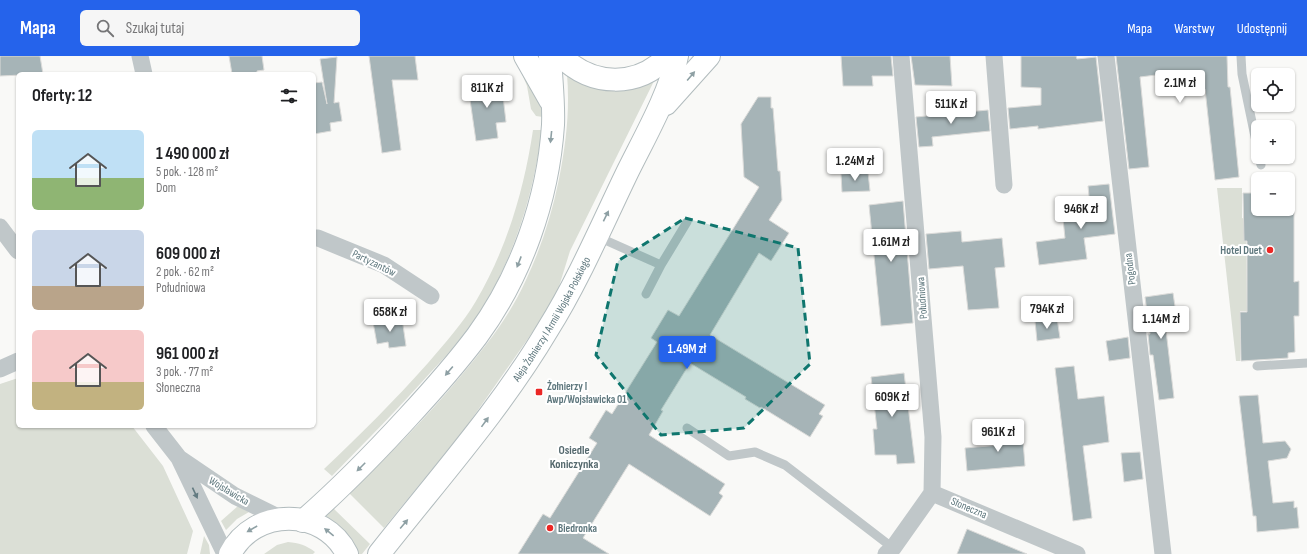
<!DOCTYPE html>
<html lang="pl">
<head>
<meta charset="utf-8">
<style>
	body { margin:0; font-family:"Sofia Sans Condensed",sans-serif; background:#f6f6f6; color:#202124; height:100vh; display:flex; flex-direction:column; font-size:15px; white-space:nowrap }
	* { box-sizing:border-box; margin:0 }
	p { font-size:13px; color:#757577 }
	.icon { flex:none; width:22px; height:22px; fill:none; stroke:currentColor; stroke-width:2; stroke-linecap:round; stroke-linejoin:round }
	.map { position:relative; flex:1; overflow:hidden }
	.sheet { position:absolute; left:16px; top:16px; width:300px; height:356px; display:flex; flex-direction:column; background:#fff; border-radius:6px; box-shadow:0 1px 3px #0004 }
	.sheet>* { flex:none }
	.fabs { position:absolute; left:1251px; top:12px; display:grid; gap:8px }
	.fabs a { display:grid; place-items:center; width:44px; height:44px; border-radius:6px; background:#fff; box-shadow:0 1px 3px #0004; font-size:20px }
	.price { position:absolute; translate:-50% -34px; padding:0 9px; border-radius:4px; background:#fff; color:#222; font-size:13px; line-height:26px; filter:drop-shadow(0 1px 2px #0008) }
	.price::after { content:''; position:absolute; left:50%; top:24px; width:12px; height:9px; margin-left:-6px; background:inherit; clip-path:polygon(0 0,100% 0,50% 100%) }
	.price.current { background:#2563eb; color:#fff }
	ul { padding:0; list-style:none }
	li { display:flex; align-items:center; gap:12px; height:100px; padding:0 16px }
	li span { display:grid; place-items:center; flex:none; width:112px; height:80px; border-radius:6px; color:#555 }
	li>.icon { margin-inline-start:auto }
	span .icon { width:48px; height:48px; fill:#fffc; stroke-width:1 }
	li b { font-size:17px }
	h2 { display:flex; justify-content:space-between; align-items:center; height:48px; padding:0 16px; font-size:17px }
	header { display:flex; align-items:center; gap:24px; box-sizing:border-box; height:56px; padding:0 20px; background:#2563eb; color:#fff }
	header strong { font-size:19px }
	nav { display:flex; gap:22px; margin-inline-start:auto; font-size:14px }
	.search { width:280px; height:36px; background:#f6f6f6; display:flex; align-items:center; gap:10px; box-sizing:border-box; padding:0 14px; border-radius:6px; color:#757577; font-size:15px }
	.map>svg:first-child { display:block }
</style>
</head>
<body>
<header>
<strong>Mapa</strong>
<div class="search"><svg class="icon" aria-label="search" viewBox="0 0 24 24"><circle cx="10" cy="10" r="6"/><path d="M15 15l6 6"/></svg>Szukaj tutaj</div>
<nav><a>Mapa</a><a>Warstwy</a><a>Udostępnij</a></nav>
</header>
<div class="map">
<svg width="1307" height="498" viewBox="0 0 1307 498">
	<rect width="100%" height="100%" fill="#f9f9f7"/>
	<path fill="#dbdfd6" d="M515 1 541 49 543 61 536 60 531 53 527 30Z
		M567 18 655 23 570 195 557 237 548 254 464 374 384 472 349 437C388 400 425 363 460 321 485 291 510 260 526 224 541 192 552 158 559 123 566 88 570 54 567 18Z
		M533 74H542C534 135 516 195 485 248 470 273 450 296 430 317 399 352 365 386 332 420L324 413C360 379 395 344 428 307 445 287 463 267 476 245 507 192 524 134 533 74Z
		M1217 132H1242V162L1246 163 1247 255H1240V305H1236Z
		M18 322V370H132L163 410 193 475 187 498H0V328Z
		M238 450 249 456 237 463 226 474 221 465Z
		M333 452 370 488 362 498H356L346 477 325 459Z
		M204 480 209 489 210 498H200Z
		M288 486C299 487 306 489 315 496L313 498H264L277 489Z"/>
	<path fill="#a6b4b7" stroke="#dbdbd9" d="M0 0H40L43 18 0 20Z
		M229 0H262L264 14 257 15V18H232Z
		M369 0H415L418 24H392L401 94 382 97Z
		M841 0H891L893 20H872L873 30H843Z
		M911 0H950L952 30 915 29Z
		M1021 0H1076L1077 3 1096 1 1103 65 1038 73V70L1010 73 1008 52 1041 49V32L1021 31Z
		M1116 0H1227L1228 31H1230L1239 121 1215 124 1205 33 1173 31 1172 17 1140 21 1149 111 1129 113Z
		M337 1 334 47 339 46 342 65 330 67 331 75 314 78V27L322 26 327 48 320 3Z
		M501 23 506 66 496 67 498 82 476 85 468 30Z
		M758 41H771V52H773L778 115H780L782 144 769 164 789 177 771 205 759 197 710 279 825 349 819 358 823 360 810 381 761 351 760 352 745 343 746 341 690 307 661 354 663 355 649 379 725 428 719 437 723 440 710 460 629 408 583 482 609 498H518L543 458 550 462 597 387 589 382 606 354 612 358 657 286 651 282 668 254 679 260 759 131 744 121 741 68Z
		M988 54 990 75 932 81 933 90 919 91 916 61Z
		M868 116 870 135 842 136 841 118Z
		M1109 128 1115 178 1084 182 1087 203 1039 209 1036 186 1065 182 1063 163 1091 160 1088 130Z
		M1243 137H1258V153H1294V226L1299 225V260H1294L1295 296 1288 297V302L1241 305 1240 256H1247V185H1244Z
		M903 145 913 267 881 270 869 149Z
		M961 175 962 186 1002 182 1005 211 995 212 999 252 968 254 963 210 929 213 926 178Z
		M1173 237 1177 264 1165 266 1174 342 1159 344 1153 299H1150L1148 278H1150L1145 241Z
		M402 262 406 290 389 292 388 286 377 288 373 266Z
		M1057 262 1060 282 1037 285 1035 265Z
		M1128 281 1130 302 1109 305 1106 285Z
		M1074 310 1078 343 1104 340 1109 386 1083 390 1092 462 1073 465 1055 312Z
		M904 317 915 407 897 408 896 399H875L873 373H877L871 321Z
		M1258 339 1263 387 1285 385 1291 393 1287 402 1268 405 1273 447 1294 445V452L1297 451 1299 472 1257 476 1256 460H1253L1239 340Z
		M1022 372 1025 410 967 415 965 392 1000 389 999 374Z
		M1140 396 1143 423 1124 426 1121 397Z
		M967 473 1027 498H957Z"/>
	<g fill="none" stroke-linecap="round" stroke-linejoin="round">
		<g stroke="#b2bcbe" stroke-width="24">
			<g id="secondary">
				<path d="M525 0 550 44"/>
				<path d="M561 0C592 31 638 32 668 0"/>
				<path d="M666 48 709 0"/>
				<path d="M303 465C341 432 375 397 408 361 432 335 456 308 477 280 521 220 548 144 553 69 554 46 551 23 550 0"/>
				<path d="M230 498C254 451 324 451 347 498"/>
				<path id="s1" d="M379 498C437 424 500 354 548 273 578 225 601 171 626 119 643 84 670 38 677 0"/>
			</g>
		</g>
		<path stroke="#c0c7c9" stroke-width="9" d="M1241 0 1242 18 1258 95
			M1259 101 1261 109
			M596 180 661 209 646 238
			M661 209 687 166
			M1257 310 1307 307
			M687 372 729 400 755 396 785 409 893 492"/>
		<path stroke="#c0c7c9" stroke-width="17" d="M140 0 144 18
			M901 0 933 381 932 437
			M994 0 1004 129
			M1106 0 1163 498
			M0 171 18 195
			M314 182H318L384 209 431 240
			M0 313 18 305
			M154 370 179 402 225 498
			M179 402 235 440 282 463
			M886 498 893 492 932 437 1077 498"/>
		<use href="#secondary" stroke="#fff" stroke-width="22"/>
	</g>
	<defs><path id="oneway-solid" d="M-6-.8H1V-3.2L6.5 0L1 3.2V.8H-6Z"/></defs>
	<g fill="#8ea0a4">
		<use href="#oneway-solid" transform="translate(691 20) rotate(-50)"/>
		<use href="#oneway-solid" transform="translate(551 81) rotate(96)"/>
		<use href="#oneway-solid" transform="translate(606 160) rotate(-64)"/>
		<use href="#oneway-solid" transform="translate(519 206) rotate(111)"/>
		<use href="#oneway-solid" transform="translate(449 315) rotate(130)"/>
		<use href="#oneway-solid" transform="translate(485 366) rotate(-54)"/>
		<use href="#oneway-solid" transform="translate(361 411) rotate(135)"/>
		<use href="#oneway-solid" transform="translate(404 468) rotate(-50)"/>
		<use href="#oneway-solid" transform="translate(252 473) rotate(150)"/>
		<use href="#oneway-solid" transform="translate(329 476) rotate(-141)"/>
	</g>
	<use fill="#637b81" href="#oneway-solid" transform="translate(195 437) rotate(65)"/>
	<path fill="#0f766e" fill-opacity="0.2" stroke="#0f766e" stroke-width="3" stroke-dasharray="8 5" stroke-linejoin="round" d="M685 162 798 192 810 308 744 372 661 379 596 299 618 205Z"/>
	<g fill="#eb2725" stroke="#fff" stroke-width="1.5">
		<circle cx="1270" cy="194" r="4"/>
		<rect x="535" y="332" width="8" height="8" rx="2"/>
		<circle cx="550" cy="472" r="4"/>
	</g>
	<g text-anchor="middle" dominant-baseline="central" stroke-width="4" stroke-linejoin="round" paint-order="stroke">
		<g font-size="11" font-weight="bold" fill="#5e777d" stroke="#fff" text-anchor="start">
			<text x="1262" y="194" text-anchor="end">Hotel Duet</text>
			<text x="547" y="330">Żołnierzy I<tspan x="547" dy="13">Awp/Wojsławicka 01</tspan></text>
			<text x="558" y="472">Biedronka</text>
		</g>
		<g font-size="11" fill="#5e777d" stroke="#fff">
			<text transform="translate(374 207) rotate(26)">Partyzantów</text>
			<text transform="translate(1130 213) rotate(-97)">Pogodna</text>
			<text transform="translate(922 242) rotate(-94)">Południowa</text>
			<text stroke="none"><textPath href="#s1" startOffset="292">Aleja Żołnierzy I Armii Wojska Polskiego</textPath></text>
			<text transform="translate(229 435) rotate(31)">Wojsławicka</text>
			<text transform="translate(969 452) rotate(23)">Słoneczna</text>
		</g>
		<g font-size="12" font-weight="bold" fill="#55696e" stroke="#fff">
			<text x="574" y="394">Osiedle<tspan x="574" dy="14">Koniczynka</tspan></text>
		</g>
	</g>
</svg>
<div class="fabs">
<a><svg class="icon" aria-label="locate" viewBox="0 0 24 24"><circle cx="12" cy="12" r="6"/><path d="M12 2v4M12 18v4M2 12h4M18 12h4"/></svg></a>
<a>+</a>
<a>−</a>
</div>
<b class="price" style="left:1180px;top:48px">2.1M zł</b>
<b class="price" style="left:487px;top:53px">811K zł</b>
<b class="price" style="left:951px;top:69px">511K zł</b>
<b class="price" style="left:855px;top:126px">1.24M zł</b>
<b class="price" style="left:1081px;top:174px">946K zł</b>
<b class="price" style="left:891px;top:207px">1.61M zł</b>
<b class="price" style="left:1047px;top:274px">794K zł</b>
<b class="price" style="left:390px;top:277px">658K zł</b>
<b class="price" style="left:1161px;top:284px">1.14M zł</b>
<b class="price current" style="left:687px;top:314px">1.49M zł</b>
<b class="price" style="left:892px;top:362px">609K zł</b>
<b class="price" style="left:998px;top:397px">961K zł</b>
<section class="sheet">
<h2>Oferty: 12<svg class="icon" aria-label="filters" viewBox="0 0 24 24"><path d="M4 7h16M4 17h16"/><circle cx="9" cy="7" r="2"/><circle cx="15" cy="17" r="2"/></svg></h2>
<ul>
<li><span style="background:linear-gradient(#bfe0f5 60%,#8fb573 0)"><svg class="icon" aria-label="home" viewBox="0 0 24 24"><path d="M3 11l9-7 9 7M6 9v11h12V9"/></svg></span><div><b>1 490 000 zł</b><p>5 pok. · 128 m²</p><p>Dom</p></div></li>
<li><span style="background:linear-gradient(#c9d6e8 70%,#b9a48a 0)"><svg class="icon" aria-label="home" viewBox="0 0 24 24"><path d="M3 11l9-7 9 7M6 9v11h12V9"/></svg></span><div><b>609 000 zł</b><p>2 pok. · 62 m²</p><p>Południowa</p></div></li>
<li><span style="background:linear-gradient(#f6c9c9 65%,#c2b280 0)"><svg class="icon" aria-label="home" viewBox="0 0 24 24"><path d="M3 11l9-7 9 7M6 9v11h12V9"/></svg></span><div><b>961 000 zł</b><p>3 pok. · 77 m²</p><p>Słoneczna</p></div></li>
</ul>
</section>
</div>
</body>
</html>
